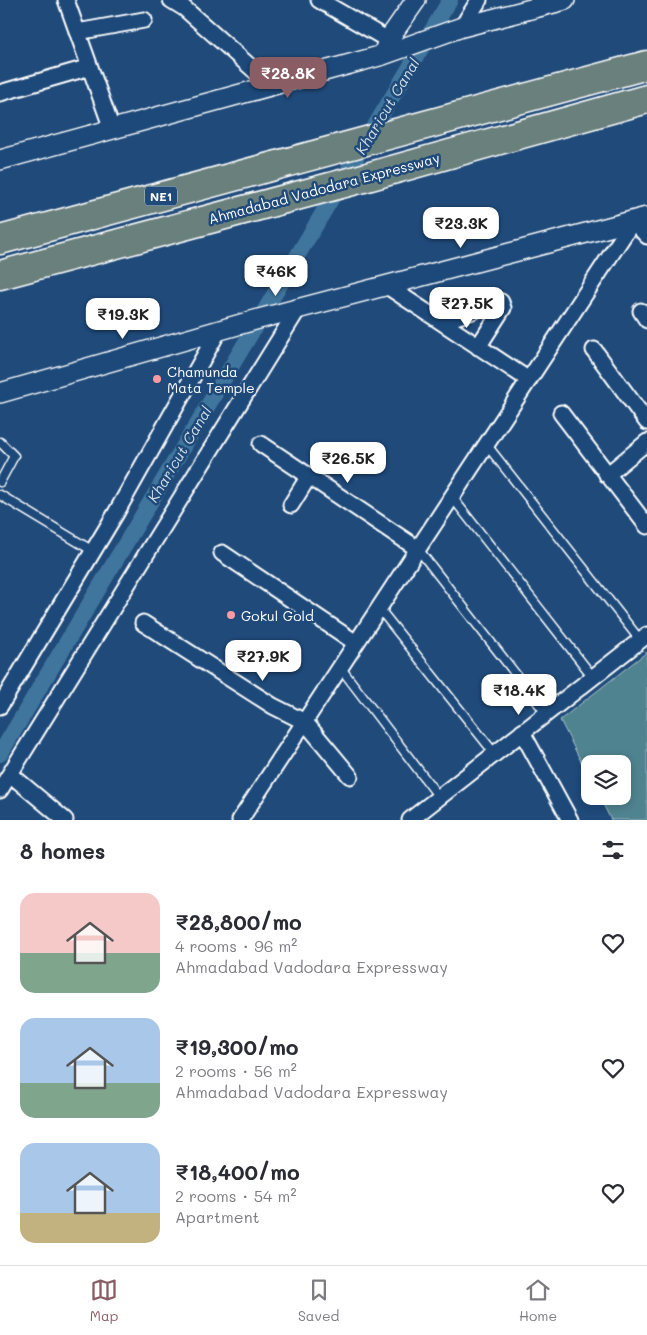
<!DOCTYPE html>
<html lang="en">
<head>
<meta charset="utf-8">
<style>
	body { margin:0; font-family:Mali,sans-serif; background:#f2f2f3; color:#2b2b33; height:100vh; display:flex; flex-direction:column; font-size:19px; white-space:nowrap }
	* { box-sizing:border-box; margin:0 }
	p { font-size:16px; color:#7c7c81 }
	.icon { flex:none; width:28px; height:28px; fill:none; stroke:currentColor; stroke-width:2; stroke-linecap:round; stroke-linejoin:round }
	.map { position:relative; height:820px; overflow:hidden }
	.details { display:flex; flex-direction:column; background:#fff; flex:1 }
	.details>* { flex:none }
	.fabs { position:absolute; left:581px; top:755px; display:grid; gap:10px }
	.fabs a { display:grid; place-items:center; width:50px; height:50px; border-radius:10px; background:#fff; box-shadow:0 2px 8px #0003; font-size:25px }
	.price { position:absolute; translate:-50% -42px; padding:0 11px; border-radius:10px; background:#fff; color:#222; font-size:16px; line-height:32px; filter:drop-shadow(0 1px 2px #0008) }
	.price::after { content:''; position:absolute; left:50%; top:30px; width:15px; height:11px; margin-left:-8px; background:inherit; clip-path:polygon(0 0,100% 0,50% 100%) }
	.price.on { background:#8a5d65; color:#fff }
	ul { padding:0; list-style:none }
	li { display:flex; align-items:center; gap:15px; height:125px; padding:0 20px }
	li span { display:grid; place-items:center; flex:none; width:140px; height:100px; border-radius:15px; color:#555 }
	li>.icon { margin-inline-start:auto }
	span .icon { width:60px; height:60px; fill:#fffc; stroke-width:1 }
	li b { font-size:21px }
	h2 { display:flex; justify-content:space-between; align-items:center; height:60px; padding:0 20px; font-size:21px }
	.dock { display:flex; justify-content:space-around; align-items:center; height:70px; border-top:1px solid #e1e1e2; background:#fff; font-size:14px; color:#7c7c81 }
	.dock a { display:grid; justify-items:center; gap:2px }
	.dock .on { color:#8a5d65 }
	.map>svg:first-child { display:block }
</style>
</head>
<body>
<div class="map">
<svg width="647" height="820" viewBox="0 0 647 820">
	<rect width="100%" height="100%" fill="#1f4a7a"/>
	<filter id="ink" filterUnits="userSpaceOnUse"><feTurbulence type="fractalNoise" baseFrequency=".02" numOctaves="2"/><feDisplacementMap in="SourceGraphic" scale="10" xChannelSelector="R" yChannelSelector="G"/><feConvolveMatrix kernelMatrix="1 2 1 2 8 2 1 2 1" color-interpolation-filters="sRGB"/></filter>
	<g filter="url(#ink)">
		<path fill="#4f838f" stroke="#a7c1c7" d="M647 652V819L645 820H611L599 796H622V764H590V779L560 720Z"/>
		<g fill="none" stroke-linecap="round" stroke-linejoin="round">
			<path stroke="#41769e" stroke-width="16" d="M0 754 450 0"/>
			<g stroke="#fff" stroke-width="11">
				<path id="service" d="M0 442 14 456 0 482
					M486 444 640 640
					M0 495 93 551
					M452 497 593 677
					M418 549 546 713
					M378 607 495 754
					M340 667 439 797"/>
			</g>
			<g stroke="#fff" stroke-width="19">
				<path id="minor" d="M66 0 112 129
					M171 0 184 8 272 86
					M319 0 388 40
					M462 27 479 0
					M77 32 144 20
					M0 93 90 67
					M387 286 529 380
					M641 311 647 320
					M442 322 494 303 501 302 503 308 478 347
					M594 350 647 422
					M561 413 647 526
					M261 444 418 549
					M607 475 647 442
					M291 505 309 476
					M222 553 356 643
					M143 623 273 706 305 722 350 776
					M0 706 116 513 219 330
					M522 732 570 820
					M10 774 65 820
					M0 790 298 309
					M240 820 633 221 647 236
					M410 820 647 635"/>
			</g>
			<g stroke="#fff" stroke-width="22">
				<path id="tertiary" d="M383 55 388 40 416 0
					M0 160 383 55 462 27 565 0
					M0 393 255 320 647 217"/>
			</g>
			<g stroke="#fff" stroke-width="31">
				<path id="motorway" d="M0 240 647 65
					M0 275 360 179 647 99"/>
			</g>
			<use href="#service" stroke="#1f4a7a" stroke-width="8"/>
			<use href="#minor" stroke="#1f4a7a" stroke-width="15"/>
			<use href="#tertiary" stroke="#1f4a7a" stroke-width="19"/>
			<use href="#motorway" stroke="#6a807c" stroke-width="28"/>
		</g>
	</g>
	<g fill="#ff9aa2" stroke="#1f4a7a" stroke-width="2">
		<circle cx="157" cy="379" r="5"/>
		<circle cx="231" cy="615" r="5"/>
	</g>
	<g text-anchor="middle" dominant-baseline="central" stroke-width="5" stroke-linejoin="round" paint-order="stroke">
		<rect fill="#1f4a7a" stroke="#bcc9d7" stroke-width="1" x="145" y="186.5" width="32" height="19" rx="4"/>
		<g font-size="12" font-weight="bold" fill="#fff">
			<text x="161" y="196">NE1</text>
		</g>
		<g font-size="14" fill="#fff" stroke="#1f4a7a">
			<text transform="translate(324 188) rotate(-15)">Ahmadabad Vadodara Expressway</text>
		</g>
		<g font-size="14" fill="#fff" stroke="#1f4a7a" text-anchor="start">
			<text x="167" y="371">Chamunda<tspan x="167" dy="16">Mata Temple</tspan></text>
			<text x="241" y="615">Gokul Gold</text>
		</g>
		<g font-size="15" font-style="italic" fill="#d0dde7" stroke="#1f4a7a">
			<text transform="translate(387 106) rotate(-59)">Kharicut Canal</text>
			<text transform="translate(179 454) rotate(-59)">Kharicut Canal</text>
		</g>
	</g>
</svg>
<div class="fabs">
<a><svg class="icon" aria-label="layers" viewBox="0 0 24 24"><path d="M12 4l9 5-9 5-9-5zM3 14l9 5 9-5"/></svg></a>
</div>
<b class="price on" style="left:288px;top:99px">₹28.8K</b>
<b class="price" style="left:461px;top:249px">₹23.3K</b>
<b class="price" style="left:276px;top:297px">₹46K</b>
<b class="price" style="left:467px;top:329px">₹27.5K</b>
<b class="price" style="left:123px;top:340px">₹19.3K</b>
<b class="price" style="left:348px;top:484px">₹26.5K</b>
<b class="price" style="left:263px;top:682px">₹27.9K</b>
<b class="price" style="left:519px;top:716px">₹18.4K</b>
</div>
<section class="details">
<h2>8 homes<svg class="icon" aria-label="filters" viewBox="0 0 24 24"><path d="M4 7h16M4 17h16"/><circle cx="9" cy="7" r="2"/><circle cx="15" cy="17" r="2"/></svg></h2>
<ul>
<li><span style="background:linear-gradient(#f6c9c9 60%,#7fa58c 0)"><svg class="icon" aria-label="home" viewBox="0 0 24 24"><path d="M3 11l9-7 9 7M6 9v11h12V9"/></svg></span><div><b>₹28,800/mo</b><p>4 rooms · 96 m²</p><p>Ahmadabad Vadodara Expressway</p></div><svg class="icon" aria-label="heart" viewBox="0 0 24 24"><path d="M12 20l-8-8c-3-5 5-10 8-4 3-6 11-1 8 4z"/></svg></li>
<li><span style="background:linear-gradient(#a9c7e8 65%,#7fa58c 0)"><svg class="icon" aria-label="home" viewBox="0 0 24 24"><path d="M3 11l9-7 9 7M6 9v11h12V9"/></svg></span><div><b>₹19,300/mo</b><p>2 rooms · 56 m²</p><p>Ahmadabad Vadodara Expressway</p></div><svg class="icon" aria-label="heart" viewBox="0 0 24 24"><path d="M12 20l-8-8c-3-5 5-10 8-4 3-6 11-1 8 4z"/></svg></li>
<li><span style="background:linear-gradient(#a9c7e8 70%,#c2b280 0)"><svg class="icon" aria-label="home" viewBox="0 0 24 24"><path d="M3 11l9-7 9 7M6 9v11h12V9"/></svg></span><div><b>₹18,400/mo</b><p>2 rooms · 54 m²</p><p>Apartment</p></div><svg class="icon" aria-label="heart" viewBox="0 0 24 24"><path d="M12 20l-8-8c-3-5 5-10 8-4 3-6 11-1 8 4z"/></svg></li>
</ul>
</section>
<nav class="dock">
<a class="on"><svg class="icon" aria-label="map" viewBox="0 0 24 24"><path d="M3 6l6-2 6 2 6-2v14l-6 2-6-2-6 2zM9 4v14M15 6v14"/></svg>Map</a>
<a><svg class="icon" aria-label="saved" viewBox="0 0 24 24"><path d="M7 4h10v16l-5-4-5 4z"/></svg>Saved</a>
<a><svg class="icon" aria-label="home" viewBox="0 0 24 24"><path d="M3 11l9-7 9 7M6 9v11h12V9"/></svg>Home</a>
</nav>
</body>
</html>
